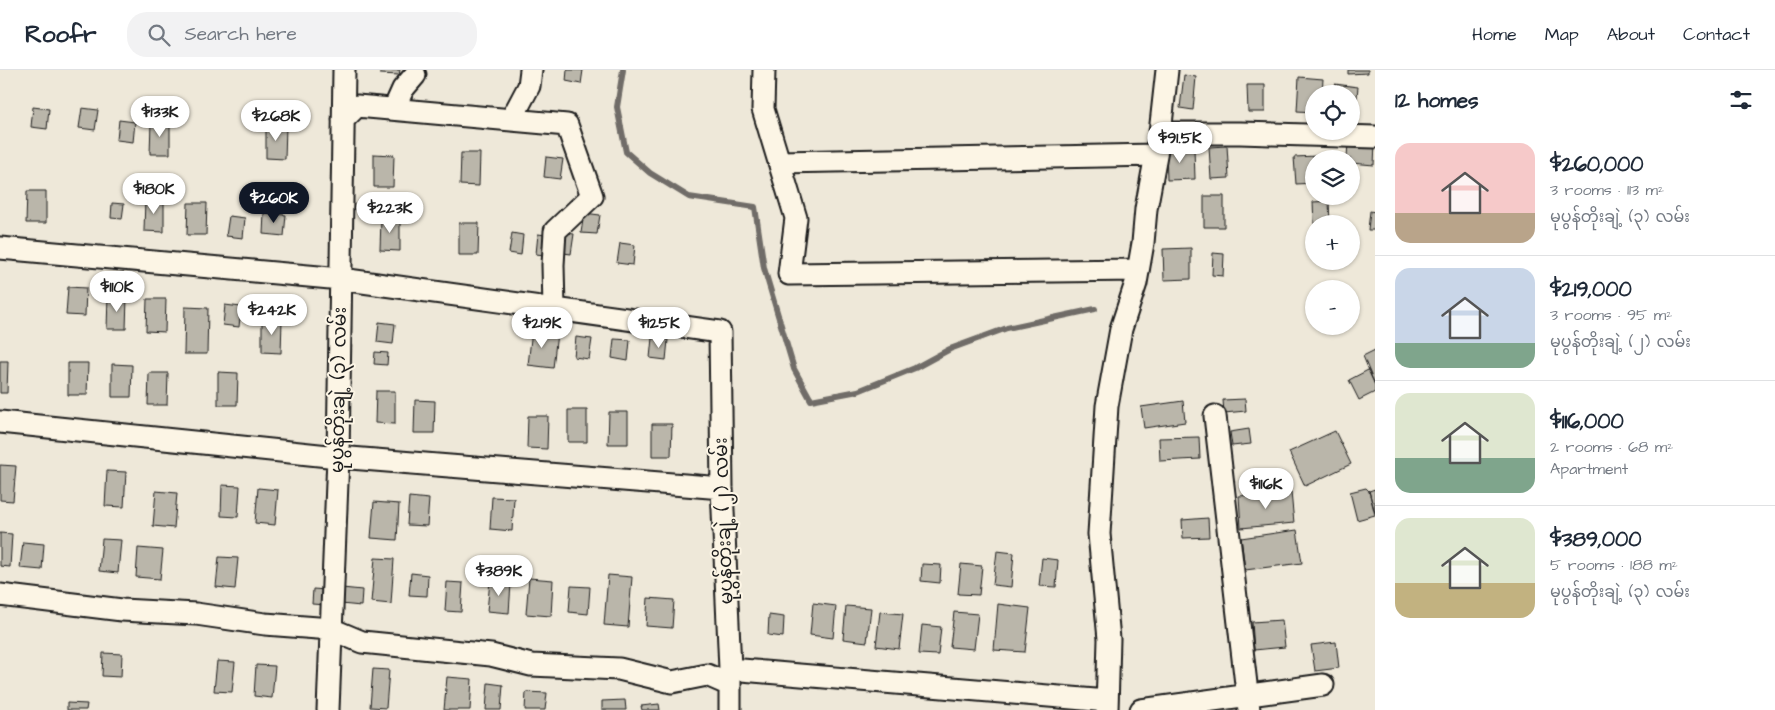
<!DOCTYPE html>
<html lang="en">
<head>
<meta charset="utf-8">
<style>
	body { margin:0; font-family:"Architects Daughter","Noto Sans Myanmar",sans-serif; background:#f2f2f3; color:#1f2937; height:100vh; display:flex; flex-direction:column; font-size:19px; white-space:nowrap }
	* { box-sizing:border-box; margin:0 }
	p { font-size:16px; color:#747a83 }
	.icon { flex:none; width:28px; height:28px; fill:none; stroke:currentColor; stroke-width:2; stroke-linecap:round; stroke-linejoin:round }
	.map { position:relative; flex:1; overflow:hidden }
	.side { display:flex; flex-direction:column; background:#fff; width:400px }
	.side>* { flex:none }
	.controls { position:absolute; left:1305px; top:15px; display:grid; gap:10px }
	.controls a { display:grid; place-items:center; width:55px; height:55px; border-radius:50%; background:#fff; box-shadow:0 1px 4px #0004; font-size:25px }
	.price { position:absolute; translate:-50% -42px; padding:0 11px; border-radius:18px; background:#fff; color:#222; font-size:16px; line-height:32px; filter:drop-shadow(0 1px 2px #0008) }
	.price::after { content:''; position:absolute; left:50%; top:30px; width:15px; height:11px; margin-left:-8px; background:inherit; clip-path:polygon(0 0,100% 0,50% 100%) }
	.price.selected { background:#111827; color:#fff }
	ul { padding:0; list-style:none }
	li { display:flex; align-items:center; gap:15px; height:125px; padding:0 20px }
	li+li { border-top:1px solid #e0e1e3 }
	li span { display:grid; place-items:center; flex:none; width:140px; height:100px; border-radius:15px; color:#555 }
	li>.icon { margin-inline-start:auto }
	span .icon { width:60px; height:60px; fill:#fffc; stroke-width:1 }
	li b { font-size:21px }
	h2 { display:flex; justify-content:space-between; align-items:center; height:60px; padding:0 20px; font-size:21px }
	header { display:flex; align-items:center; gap:30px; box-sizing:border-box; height:70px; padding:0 25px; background:#fff; border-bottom:1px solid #e0e1e3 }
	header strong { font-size:24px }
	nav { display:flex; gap:28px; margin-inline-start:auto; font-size:18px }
	.search { width:350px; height:45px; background:#f2f2f3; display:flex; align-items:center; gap:12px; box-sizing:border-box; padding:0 18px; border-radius:20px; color:#747a83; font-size:19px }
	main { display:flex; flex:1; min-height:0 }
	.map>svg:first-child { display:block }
</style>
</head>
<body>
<header>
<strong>Roofr</strong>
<div class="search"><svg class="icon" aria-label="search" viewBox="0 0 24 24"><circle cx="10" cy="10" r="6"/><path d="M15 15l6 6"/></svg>Search here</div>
<nav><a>Home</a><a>Map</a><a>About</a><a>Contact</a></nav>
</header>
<main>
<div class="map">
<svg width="1375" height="640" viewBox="0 0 1375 640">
	<rect width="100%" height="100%" fill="#eee8d9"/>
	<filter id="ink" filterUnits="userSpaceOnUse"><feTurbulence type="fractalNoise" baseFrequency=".02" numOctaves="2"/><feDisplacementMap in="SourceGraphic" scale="10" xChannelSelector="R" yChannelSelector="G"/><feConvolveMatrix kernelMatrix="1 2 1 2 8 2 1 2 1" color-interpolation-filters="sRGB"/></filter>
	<g filter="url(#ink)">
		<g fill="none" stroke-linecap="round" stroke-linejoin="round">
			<path stroke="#6f6c67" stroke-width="6" d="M623 0 617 37 626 82 650 103 689 127 755 137 764 198 794 299 811 330 858 321 915 298 950 279 1007 258 1095 239"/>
		</g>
		<path fill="#bab6aa" stroke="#1c1c1c" d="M380 0H400L399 5 380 4Z
			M567 0H583L581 14 566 11Z
			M1348 0H1368V3L1348 4Z
			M1184 5 1196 7 1193 40 1180 38Z
			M1299 7 1323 9 1322 24H1314V42L1297 41Z
			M1335 14 1358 17 1356 37H1351V24H1334Z
			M1247 15H1265V42H1248Z
			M33 37 49 39 47 59 31 57Z
			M82 38 98 40 95 60 79 58Z
			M119 50 135 52 133 72 117 70Z
			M151 52H170V84H150Z
			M266 56H286L285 89 266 88Z
			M1348 69 1375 72 1374 95 1351 93V89H1347Z
			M1227 76 1229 108 1211 109 1209 77Z
			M1194 78 1195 109 1167 110 1166 79Z
			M461 83H480L479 116 460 115Z
			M374 84 394 85 393 117H374Z
			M1317 86V89H1314V113L1296 114 1294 87Z
			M546 87 563 89 560 109 544 107Z
			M27 121H46V153H26Z
			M1204 126H1224V157H1204Z
			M145 129H164V162L144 161Z
			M1329 131 1330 154H1314L1313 132Z
			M112 133 124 134 122 149 111 148Z
			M188 133H207L206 165H187Z
			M1370 141 1375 142V160H1368Z
			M264 143 286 145 284 166 263 164Z
			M584 143 600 145 597 164 581 163Z
			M229 146 245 148 243 168 226 166Z
			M381 148H400V181L380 180Z
			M459 153H479L478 185H459Z
			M558 162 574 164 571 184 556 182Z
			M512 163 523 165 521 185 509 183Z
			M538 164 554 166 552 186 536 184Z
			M620 173 635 175 633 195 617 193Z
			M1191 178V209L1164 210 1163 179Z
			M1213 183 1224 184 1223 206 1212 205Z
			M68 217 86 218 85 246 66 245Z
			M108 226 127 227 126 259H107Z
			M147 229H166L165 262 146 261Z
			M225 235 241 237 239 257 223 255Z
			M185 237 208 238 207 284H184Z
			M262 250H282L281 283 262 282Z
			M379 252 395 254 393 274 377 272Z
			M532 260 557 263 553 298 528 295Z
			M576 267 592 269 589 289 574 287Z
			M652 268 668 270 666 290 650 288Z
			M614 269 630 270 628 291 612 288Z
			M1375 280V315L1363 286Z
			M375 282 388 283 387 295 374 294Z
			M0 291H8L7 323H0Z
			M68 293H88L87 325H68Z
			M112 294 132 295 131 327H112Z
			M1368 300 1375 315V322L1359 330 1349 310Z
			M218 302 238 303 237 335H218Z
			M149 303H168L167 335H148Z
			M376 321H395V354L375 353Z
			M1245 329 1246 341 1224 343 1223 330Z
			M415 330 435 331 434 363H414Z
			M1183 331 1185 352 1144 358 1141 337Z
			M568 340H587V372H568Z
			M609 342H628V374H608Z
			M528 346H548L547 379 527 378Z
			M652 354H672L671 386H652Z
			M1249 359 1251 374 1232 376 1230 362Z
			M1335 361 1351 394 1305 416 1289 382Z
			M1199 367 1200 389 1160 391 1159 368Z
			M0 395 16 396 13 431 0 430Z
			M107 401 126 402 124 437 105 436Z
			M222 415 240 416 238 447 221 446Z
			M258 418 278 420 275 455 255 453Z
			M1366 418 1369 421 1375 445 1357 450 1350 422Z
			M1375 419V443L1369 421Z
			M156 421 177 423 174 458 153 456Z
			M1291 422 1294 453 1241 458 1239 426Z
			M409 427 429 429 427 456 407 455Z
			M492 427 514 428 512 461 490 459Z
			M374 432 399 434 397 470 371 468Z
			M1208 448 1209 467 1183 468 1182 450Z
			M1297 460 1302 493 1245 500 1241 468Z
			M0 463 12 464 10 497 0 496Z
			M102 469 121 470 118 503 99 501Z
			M23 472 44 474 42 500 20 498Z
			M138 478 163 480 160 509 136 507Z
			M997 481 1014 483 1011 517 993 515Z
			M219 487 238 488 235 519 216 517Z
			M375 488 394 489 391 534 371 532Z
			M1042 488 1058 490 1056 517 1039 516Z
			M922 494 941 495 940 513 921 511Z
			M961 494 982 496 979 525 958 524Z
			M411 503 428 505 427 526 409 525Z
			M608 505 632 507 628 557 604 555Z
			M529 508 553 510 551 546 526 544Z
			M490 511 511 513 509 543 487 541Z
			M447 512 463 513 461 542 445 541Z
			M571 516 590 517 588 544 569 542Z
			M342 518 362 520 361 536 341 534Z
			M313 519 326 520 325 535 312 534Z
			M648 528 674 530 672 558 646 556Z
			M813 533 836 536 833 568 810 565Z
			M998 534 1030 538 1025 582 994 580Z
			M846 536 871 538 867 572 843 569Z
			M880 542 903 544 899 579 876 576Z
			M954 542 978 544 974 579 950 577Z
			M769 545 784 547 783 567 768 565Z
			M1282 550 1285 577 1254 580 1252 552Z
			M922 555 941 557 938 585 919 584Z
			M1336 572 1339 598 1315 601 1311 575Z
			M103 583 122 584 121 607 102 606Z
			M217 591 235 592 232 622 214 621Z
			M256 595 275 596 272 628 254 626Z
			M373 599 389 600 386 638 370 637Z
			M447 607 472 609 470 640H444Z
			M488 613 503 615 501 640H486Z
			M526 622 547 623 545 640H525Z
			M625 630 626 640H602V631Z
			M67 633 87 634 86 640H67Z
			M659 634 660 640H642L641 636Z"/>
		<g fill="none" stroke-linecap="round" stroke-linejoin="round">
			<g stroke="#1c1c1c" stroke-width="25">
				<path id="minor" d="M764 0 763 39 796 148 789 204 1138 200
					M394 39 403 19 415 5
					M343 50 357 36 567 55 592 126 555 161 553 195 554 239
					M511 50 529 16 531 0
					M1160 63H1240L1375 67
					M779 92 1156 85
					M0 178 341 209 720 262 722 418 730 599V640
					M1215 346 1249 640
					M0 352 338 387 722 418
					M0 525 122 540 196 544 265 554 331 559 362 572 491 585 531 595 619 599 672 612 707 605 730 615
					M730 599 1107 631
					M328 640 338 387 344 0
					M1107 640 1109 569 1099 464 1107 336 1121 259 1136 213 1143 173 1146 139 1160 63 1167 0
					M1141 640 1323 615"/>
			</g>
			<use href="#minor" stroke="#fcf5e5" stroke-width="21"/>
		</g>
	</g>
	<g text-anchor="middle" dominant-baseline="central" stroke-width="4" stroke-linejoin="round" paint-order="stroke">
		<g font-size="19" fill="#1c1c1c" stroke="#fcf5e5">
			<text transform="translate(339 320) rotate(-89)">မုပွန်တိုးချဲ့ (၃) လမ်း</text>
			<text transform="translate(724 451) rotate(-92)">မုပွန်တိုးချဲ့ (၂) လမ်း</text>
		</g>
	</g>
</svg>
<div class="controls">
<a><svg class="icon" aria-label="locate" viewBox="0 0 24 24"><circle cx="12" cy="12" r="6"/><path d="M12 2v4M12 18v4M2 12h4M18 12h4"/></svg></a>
<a><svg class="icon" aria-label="layers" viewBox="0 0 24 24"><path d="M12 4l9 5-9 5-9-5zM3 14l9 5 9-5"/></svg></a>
<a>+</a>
<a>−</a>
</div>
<b class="price" style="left:160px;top:68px">$133K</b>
<b class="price" style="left:276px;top:72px">$268K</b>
<b class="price" style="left:1180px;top:94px">$91.5K</b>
<b class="price" style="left:154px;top:145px">$180K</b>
<b class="price selected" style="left:274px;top:154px">$260K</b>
<b class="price" style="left:390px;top:164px">$223K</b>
<b class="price" style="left:117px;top:243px">$110K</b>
<b class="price" style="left:272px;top:266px">$242K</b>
<b class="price" style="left:542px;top:279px">$219K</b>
<b class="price" style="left:659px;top:279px">$125K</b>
<b class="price" style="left:1266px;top:440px">$116K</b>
<b class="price" style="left:499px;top:527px">$389K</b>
</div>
<section class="side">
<h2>12 homes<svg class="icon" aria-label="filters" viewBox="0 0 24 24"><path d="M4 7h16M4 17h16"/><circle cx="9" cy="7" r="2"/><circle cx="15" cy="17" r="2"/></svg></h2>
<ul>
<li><span style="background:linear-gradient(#f6c9c9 70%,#b9a48a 0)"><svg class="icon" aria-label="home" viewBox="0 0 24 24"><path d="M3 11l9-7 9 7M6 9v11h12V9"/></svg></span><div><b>$260,000</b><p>3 rooms · 113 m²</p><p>မုပွန်တိုးချဲ့ (၃) လမ်း</p></div></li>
<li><span style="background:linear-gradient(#c9d6e8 75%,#7fa58c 0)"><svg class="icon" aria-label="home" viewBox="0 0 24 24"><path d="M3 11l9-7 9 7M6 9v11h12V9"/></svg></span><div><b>$219,000</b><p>3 rooms · 95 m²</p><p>မုပွန်တိုးချဲ့ (၂) လမ်း</p></div></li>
<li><span style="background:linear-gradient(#dfe7d0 65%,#7fa58c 0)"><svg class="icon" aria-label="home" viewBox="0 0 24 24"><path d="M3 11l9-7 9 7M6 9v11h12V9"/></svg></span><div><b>$116,000</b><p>2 rooms · 68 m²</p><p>Apartment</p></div></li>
<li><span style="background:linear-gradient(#dfe7d0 65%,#c2b280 0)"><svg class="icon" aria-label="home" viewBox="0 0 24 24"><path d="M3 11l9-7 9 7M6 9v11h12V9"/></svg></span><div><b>$389,000</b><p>5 rooms · 188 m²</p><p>မုပွန်တိုးချဲ့ (၃) လမ်း</p></div></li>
</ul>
</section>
</main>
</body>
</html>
